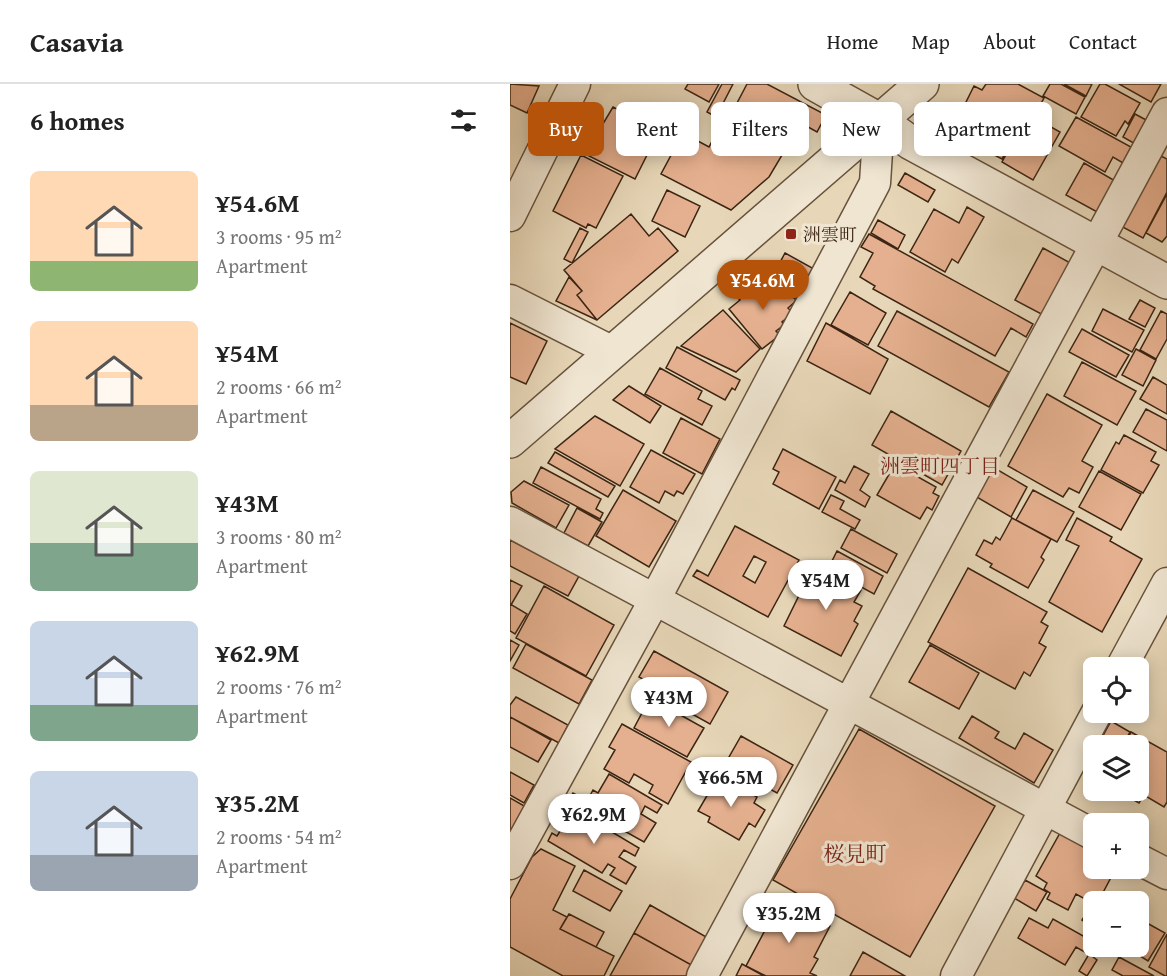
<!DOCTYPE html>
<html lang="en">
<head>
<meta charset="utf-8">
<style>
	body { margin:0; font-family:"Gentium Book Plus","Noto Serif JP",serif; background:#f6f6f6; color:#222; height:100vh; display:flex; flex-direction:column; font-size:22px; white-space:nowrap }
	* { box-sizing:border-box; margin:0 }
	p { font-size:20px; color:#767676 }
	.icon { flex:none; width:33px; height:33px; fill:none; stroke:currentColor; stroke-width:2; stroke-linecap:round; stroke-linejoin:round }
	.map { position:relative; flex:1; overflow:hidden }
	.side { display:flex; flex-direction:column; background:#fff; width:510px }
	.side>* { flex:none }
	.top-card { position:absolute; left:18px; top:18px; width:549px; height:54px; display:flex; gap:12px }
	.fabs { position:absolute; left:573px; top:573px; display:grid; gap:12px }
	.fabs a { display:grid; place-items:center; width:66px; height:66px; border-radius:9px; background:#fff; box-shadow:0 3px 15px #0003; font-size:30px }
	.price { position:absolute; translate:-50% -51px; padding:0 14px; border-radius:21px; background:#fff; color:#222; font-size:20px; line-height:39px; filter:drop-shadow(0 2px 3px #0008) }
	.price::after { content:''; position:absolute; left:50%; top:36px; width:18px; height:14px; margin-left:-9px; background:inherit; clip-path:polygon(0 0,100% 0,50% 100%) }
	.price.current { background:#b45309; color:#fff }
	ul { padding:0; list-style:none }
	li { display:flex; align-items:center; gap:18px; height:150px; padding:0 30px }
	li span { display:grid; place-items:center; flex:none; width:168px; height:120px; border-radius:9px; color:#555 }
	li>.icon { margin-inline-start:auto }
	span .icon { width:72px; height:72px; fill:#fffc; stroke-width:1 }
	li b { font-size:26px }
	h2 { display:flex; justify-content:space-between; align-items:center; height:72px; padding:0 30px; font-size:26px }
	.chip { padding:0 21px; border-radius:9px; background:#fff; box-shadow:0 3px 15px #0003; font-size:21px; line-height:54px }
	.chip.current { background:#b45309; color:#fff }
	header { display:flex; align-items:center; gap:36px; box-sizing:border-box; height:84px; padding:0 30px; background:#fff; border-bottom:2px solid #e0e0e0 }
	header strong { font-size:28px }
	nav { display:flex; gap:33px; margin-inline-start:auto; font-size:21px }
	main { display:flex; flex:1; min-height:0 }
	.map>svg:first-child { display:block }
</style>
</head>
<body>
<header>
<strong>Casavia</strong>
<nav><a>Home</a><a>Map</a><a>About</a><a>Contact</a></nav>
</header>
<main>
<section class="side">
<h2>6 homes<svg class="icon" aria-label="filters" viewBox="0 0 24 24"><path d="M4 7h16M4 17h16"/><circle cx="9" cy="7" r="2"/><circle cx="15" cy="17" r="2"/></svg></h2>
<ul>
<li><span style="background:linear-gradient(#ffd9b3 75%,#8fb573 0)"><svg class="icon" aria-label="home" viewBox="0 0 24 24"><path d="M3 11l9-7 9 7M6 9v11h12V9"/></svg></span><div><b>¥54.6M</b><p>3 rooms · 95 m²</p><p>Apartment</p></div></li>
<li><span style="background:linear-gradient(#ffd9b3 70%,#b9a48a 0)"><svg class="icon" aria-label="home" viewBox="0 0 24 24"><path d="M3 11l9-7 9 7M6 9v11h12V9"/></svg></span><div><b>¥54M</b><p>2 rooms · 66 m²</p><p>Apartment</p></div></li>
<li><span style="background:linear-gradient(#dfe7d0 60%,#7fa58c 0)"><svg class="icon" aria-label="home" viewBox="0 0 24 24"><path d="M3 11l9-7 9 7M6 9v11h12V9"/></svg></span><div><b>¥43M</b><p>3 rooms · 80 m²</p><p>Apartment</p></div></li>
<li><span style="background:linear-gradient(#c9d6e8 70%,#7fa58c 0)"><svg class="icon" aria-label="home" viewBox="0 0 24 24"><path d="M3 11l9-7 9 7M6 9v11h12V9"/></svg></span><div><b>¥62.9M</b><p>2 rooms · 76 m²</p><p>Apartment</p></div></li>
<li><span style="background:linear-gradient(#c9d6e8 70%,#9aa5b1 0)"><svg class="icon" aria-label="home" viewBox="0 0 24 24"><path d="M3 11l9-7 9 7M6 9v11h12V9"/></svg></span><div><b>¥35.2M</b><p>2 rooms · 54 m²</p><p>Apartment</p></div></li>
</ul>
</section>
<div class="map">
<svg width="657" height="892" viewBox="0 0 657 892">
	<rect width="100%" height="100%" fill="#e7d7b8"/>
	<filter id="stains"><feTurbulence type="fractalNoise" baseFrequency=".00333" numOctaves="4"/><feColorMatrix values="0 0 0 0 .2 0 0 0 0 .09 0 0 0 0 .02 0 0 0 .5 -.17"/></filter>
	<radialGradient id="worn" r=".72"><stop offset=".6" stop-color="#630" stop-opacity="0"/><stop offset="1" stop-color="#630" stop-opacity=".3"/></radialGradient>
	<path fill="#e5b08f" stroke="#3c2513" stroke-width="1.5" fill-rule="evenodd" d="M0 0 29 2 17 29 0 21Z
		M178 0H209L199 18 175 5Z
		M212 0H223L206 33 197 28Z
		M237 0H257L316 31 307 48 291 39 259 93 221 126 151 90 173 49 199 63 212 38 216 40Z
		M476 0H508L534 14 524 32 512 26 510 31 514 33 492 75 432 44 444 20 453 24 464 2 472 6Z
		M540 0H551L575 13 566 30 533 12Z
		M554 0H582L576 12Z
		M590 0H595L630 19 618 40 615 37 606 52 571 33Z
		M609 0H651L641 18Z
		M103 23 149 47 125 95 75 70Z
		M518 30 550 48 523 96 492 78Z
		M625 30 640 38 627 61 613 53Z
		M566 33 621 63 613 79 603 73 595 88 549 62Z
		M156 44 166 49 161 58 151 53Z
		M647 70 657 75V108L633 154 609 141Z
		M71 71 113 92 86 144 78 140 76 144 43 127Z
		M574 79 607 98 589 129 556 111Z
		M395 89 425 106 418 118 388 101Z
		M157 106 190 122 175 153 142 137Z
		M657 110V152L652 158 636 149Z
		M457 123 474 133 448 179 442 175 435 188 400 168 424 125 449 139Z
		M121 130 139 152 148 144 168 167 87 236 67 211 72 207 54 186Z
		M368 136 395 151 388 165 361 149Z
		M70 144 78 148 62 179 54 175Z
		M359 150 523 240 516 253 501 244 485 272 363 205 365 202 350 193 363 169 351 163Z
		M533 164 564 181 537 233 505 216Z
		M275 169 304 185 289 213 255 195 262 181 267 184Z
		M59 193 72 207 67 211 87 236 46 217Z
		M251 193 287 216 278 224 283 229 272 238 274 241 266 247 270 251 252 265 219 225 230 216 227 213Z
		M340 208 376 229 358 261 321 241Z
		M630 216 645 224 635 243 619 235Z
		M593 225 634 246 622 268 582 247Z
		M213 226 250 265 226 288 171 262Z
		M387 227 499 288 479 323 368 262Z
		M651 227 657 230V255L646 275 630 266Z
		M0 239 37 257 16 300 0 293Z
		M316 239 378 275 360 310 297 277Z
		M572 245 619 271 606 293 559 268Z
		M167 263 230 296 225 306 222 304 215 316 156 284Z
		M626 265 646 276 633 302 612 291Z
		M572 278 626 307 607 341 554 312Z
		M150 284 192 307 188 315 202 322 192 341 135 310Z
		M643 293 657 301V330L630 315Z
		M119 302 151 322 140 339 103 316Z
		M537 310 592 341 572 377 583 383 569 409 559 404 553 413 498 382Z
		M636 325 657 336V367L623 348Z
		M381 327 451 367 432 401 362 361Z
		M85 332 134 360 110 402 45 365Z
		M171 334 210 355 192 390 153 369Z
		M614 351 646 368 641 377 649 381 633 409 591 386 606 358 609 360Z
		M273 365 326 393 309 425 263 400 269 388 263 385Z
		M141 366 185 390 173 410 167 407 164 412 155 407 149 419 120 403Z
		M45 368 105 402 98 413 38 379Z
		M385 380 426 403 423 409 429 412 422 426 417 423 410 435 367 411Z
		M344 382 359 390 350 406 360 413 355 423 325 406 330 396 335 399Z
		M481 382 517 403 501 433 465 412Z
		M31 383 91 415 86 425 93 429 90 435 23 399Z
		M589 387 631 410 611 446 569 423Z
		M14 397 59 421 46 444 2 419 1 408Z
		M113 406 166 437 139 483 86 452Z
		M523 406 564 428 547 458 506 436Z
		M321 411 334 417 330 425 350 436 345 445 312 428Z
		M67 424 92 438 78 462 54 449Z
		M502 434 541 455 531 473 534 476 518 504 480 483 482 480 466 471 474 456 482 460 486 453 490 456Z
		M567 434 602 453 600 457 632 475 592 548 539 518 569 462 556 456Z
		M225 442 289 476 258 533 183 492 187 486 198 492ZM244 472 256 478 245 499 233 492Z
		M341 445 387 470 377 489 331 464Z
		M0 456 69 492 58 512 0 482Z
		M327 467 373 492 364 510 318 485Z
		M309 483 351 506 344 518 352 522 344 537 348 540 331 572 274 542 302 485 306 487Z
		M458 484 537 528 531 538 538 542 529 559 536 563 520 592 514 588 505 605 418 558Z
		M0 496 12 502 1 521 0 520Z
		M34 502 104 541 76 592 6 554Z
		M0 520 17 530 5 550 0 547Z
		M0 556 9 561 0 577Z
		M16 560 82 596 69 620 3 584Z
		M420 561 469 589 449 625 399 598Z
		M144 567 218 608 200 640 164 620 167 615 129 593Z
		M6 613 58 641 49 659 0 633V621Z
		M140 614 194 644 177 673 124 644Z
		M462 632 489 648 485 654 505 665 514 649 543 666 524 699 449 654Z
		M0 633 41 656 28 678 0 663Z
		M601 637 620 648 612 662 589 659Z
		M112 640 181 678 158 720 139 709 143 701 124 690 119 699 94 685 105 666 99 663Z
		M349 645 485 722 400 873 263 796Z
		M621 648 657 668V718L654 723 634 711 629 719 606 706H628V662H614Z
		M231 652 283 681 267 709 215 680Z
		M0 688 24 701 14 719 0 711Z
		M99 690 152 721 147 729 135 722 131 730 146 739 134 758 59 716 63 709 77 717 83 706 88 709Z
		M209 691 247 713 244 719 255 726 245 743 239 739 229 756 198 738 200 733 188 727Z
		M0 714 16 723 0 752Z
		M55 720 129 764 125 772 114 766 109 773 126 783 116 800 100 791 105 784 98 780 92 789 38 757 42 749 47 752 59 733 50 727Z
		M550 749 584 767V784H606L588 818 584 820 566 810 558 826 537 815 540 809 534 805 537 799 526 792Z
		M31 765 65 782 43 826 57 833 50 845 104 872 94 892H53L0 863V815L22 773Z
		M74 786 112 807 100 827 63 807Z
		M515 796 537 808 526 827 504 814Z
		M271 816 320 842 304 873 308 875 300 889 307 892H256L236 882Z
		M582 820 584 834 579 841 572 836Z
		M140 821 198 854 183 882 124 849Z
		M59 830 94 848 86 863 50 845Z
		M519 834 538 844 543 835 584 858 578 870 566 863 555 881 508 854Z
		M628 834 655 849 638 877 614 862H628Z
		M124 849 185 883 180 892H100Z
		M657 850V892H655L639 883Z
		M353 868 395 892H340Z
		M579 870 587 876 577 892 569 887Z
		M609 873 644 892H613L602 886Z
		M232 880 254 892H226Z"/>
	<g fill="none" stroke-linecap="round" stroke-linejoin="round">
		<g stroke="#67523c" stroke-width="33">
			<path id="minor" d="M0 132 65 0
				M0 216 103 268
				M0 438 584 751
				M611 584 657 499
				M628 775 657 790
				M0 780 144 517 365 99 369 36
				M192 892 657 29
				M446 892 587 628"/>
		</g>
		<g stroke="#67523c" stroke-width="36">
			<path id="tertiary" d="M305 0 369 36 401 59 657 198
				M0 357 412 0"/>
		</g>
		<use href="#minor" stroke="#efe5d1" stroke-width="30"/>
		<use href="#tertiary" stroke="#efe5d1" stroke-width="33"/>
	</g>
	<rect fill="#8f2418" stroke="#efe5d1" stroke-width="2" x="275" y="144" width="12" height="12" rx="3"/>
	<g text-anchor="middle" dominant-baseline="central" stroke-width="6" stroke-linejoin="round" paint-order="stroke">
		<g font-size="18" fill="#3c2513" stroke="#efe5d1" text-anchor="start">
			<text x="293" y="150">洲雲町</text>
		</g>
		<g font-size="20" fill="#7a1f14" stroke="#efe5d1">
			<text x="430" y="381">洲雲町四丁目</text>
		</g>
		<g font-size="21" fill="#7a1f14" stroke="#efe5d1">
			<text x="345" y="769">桜見町</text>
		</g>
	</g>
	<rect width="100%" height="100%" filter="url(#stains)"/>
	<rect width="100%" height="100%" fill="url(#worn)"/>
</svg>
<div class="fabs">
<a><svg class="icon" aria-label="locate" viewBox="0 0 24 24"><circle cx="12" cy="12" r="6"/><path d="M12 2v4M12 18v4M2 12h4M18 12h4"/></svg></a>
<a><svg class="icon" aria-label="layers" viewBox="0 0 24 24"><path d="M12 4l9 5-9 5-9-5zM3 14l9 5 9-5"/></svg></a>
<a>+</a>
<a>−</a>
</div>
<b class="price current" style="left:253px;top:227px">¥54.6M</b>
<b class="price" style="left:316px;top:527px">¥54M</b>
<b class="price" style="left:159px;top:644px">¥43M</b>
<b class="price" style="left:221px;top:724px">¥66.5M</b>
<b class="price" style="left:84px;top:761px">¥62.9M</b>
<b class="price" style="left:279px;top:860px">¥35.2M</b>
<div class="top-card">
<a class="chip current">Buy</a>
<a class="chip">Rent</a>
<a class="chip">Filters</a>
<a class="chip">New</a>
<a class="chip">Apartment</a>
</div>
</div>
</main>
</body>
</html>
